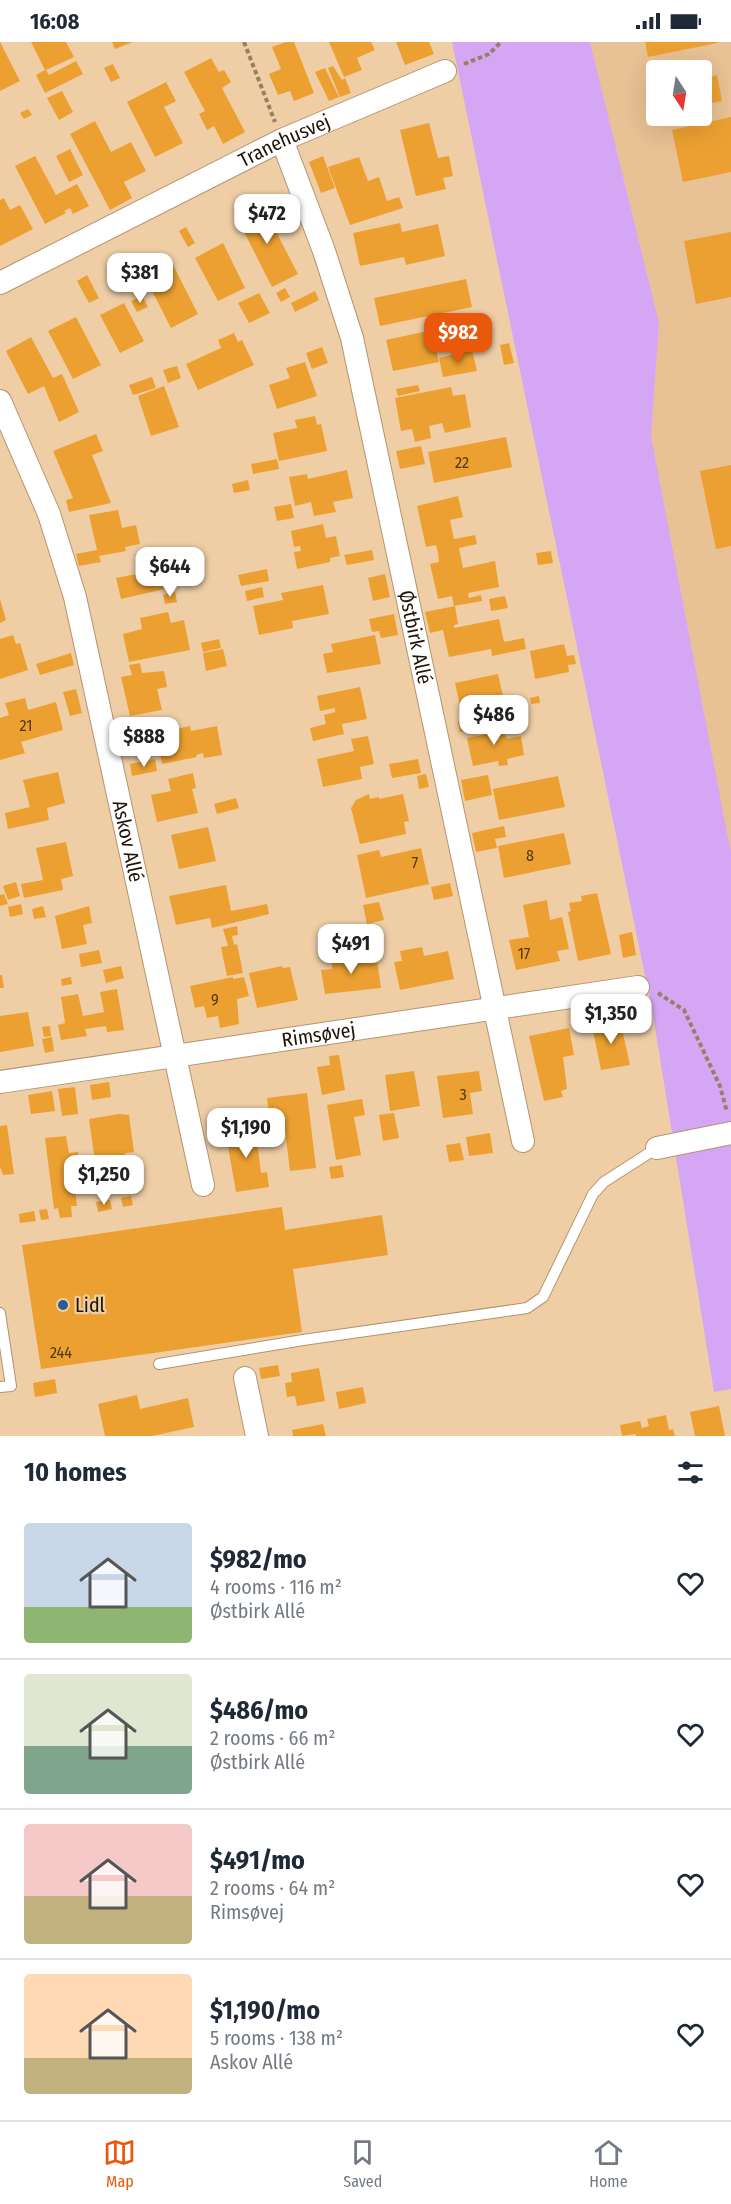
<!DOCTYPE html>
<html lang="en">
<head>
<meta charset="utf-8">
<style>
	body { margin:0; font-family:"Fira Sans Condensed",sans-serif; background:#f6f6f7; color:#1f2937; height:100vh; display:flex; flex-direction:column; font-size:22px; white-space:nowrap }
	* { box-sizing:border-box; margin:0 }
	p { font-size:20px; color:#747a83 }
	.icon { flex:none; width:33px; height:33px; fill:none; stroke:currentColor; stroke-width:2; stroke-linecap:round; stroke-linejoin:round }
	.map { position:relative; height:1394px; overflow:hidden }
	.panel { display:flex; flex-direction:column; background:#fff; flex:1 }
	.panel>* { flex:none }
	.needle { width:39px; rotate:168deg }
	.buttons { position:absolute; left:646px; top:18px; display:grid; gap:12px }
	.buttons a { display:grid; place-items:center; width:66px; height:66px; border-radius:6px; background:#fff; box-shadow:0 6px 24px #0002; font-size:30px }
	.price { position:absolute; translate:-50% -51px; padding:0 14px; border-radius:12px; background:#fff; color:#222; font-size:20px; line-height:39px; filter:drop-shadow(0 2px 3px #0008) }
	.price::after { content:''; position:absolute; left:50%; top:36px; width:18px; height:14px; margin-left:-9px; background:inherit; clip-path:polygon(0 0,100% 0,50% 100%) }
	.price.current { background:#ea580c; color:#fff }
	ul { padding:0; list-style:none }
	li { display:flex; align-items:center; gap:18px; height:150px; padding:0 24px }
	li+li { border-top:2px solid #e0e1e3 }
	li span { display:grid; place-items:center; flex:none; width:168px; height:120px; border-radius:6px; color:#555 }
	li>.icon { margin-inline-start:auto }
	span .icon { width:72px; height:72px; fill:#fffc; stroke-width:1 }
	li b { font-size:26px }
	h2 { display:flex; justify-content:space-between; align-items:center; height:72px; padding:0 24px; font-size:26px }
	.status { display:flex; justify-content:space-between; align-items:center; height:42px; padding:0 30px; background:#fff; direction:ltr }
	.status svg { height:16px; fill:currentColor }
	.tab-bar { display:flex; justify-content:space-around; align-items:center; height:84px; border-top:2px solid #e0e1e3; background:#fff; font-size:16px; color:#747a83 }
	.tab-bar a { display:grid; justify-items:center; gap:3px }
	.tab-bar .current { color:#ea580c }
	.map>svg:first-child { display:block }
</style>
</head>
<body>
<div class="status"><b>16:08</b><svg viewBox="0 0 49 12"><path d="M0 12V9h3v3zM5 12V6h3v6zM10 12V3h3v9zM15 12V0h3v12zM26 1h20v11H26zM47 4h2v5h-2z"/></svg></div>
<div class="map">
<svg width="731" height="1394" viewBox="0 0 731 1394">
	<rect width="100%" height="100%" fill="#efcea6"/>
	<path fill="#e8c194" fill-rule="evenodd" d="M590 0H731V811L651 394 659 281ZM657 28H702V74H657Z"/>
	<path fill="#d4a6f3" d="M452 0H590L659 281 651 394 731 811V1347L714 1350 652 967Z"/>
	<path fill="#eca031" d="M0 0 20 39 0 49Z
		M31 0H66L74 15 46 28 49 33 76 19 83 32 45 51 36 33 45 28Z
		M112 0H133L115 7Z
		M286 0H294L314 51 294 59 290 49 278 53 269 32 281 27 272 5Z
		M329 0H371L375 8 357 16 362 28 344 35Z
		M396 0H429L434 12 405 23Z
		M645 0H717V1L648 15Z
		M211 16 219 30 224 28 231 40 222 46 245 90 223 102 214 84 207 88 199 72 205 69 184 30Z
		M113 22 120 36 111 40 104 26Z
		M333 24 342 38 345 36 351 51 340 55 328 26Z
		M325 26 339 55 329 59 315 30Z
		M717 33 722 59 702 63V37Z
		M166 40 176 59 164 65 183 101 155 115 127 60Z
		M657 46V72L655 73 649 48Z
		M62 49 73 70 59 78 47 56Z
		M28 67 32 73 24 77 20 71Z
		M731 75V130L683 140 672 88Z
		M95 79 111 110 131 100 146 129 124 140 132 156 110 168 70 92Z
		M429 81 438 116 449 114 453 134 443 136 446 147 416 154 400 88Z
		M70 107 83 133 69 140 56 114Z
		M35 114 56 153 77 142 89 164 73 172 70 166 64 169 66 171 45 182 15 124Z
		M323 114 335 146 321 151 309 120Z
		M359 115 368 139 379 135 387 159 399 155 403 166 350 183 328 125Z
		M4 156 10 168 20 163 33 187 0 204V158Z
		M261 161 298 232 272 245 236 174Z
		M400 181 402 190 438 182 445 214 406 223 404 215 360 224 353 191Z
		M186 185 195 201 188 205 179 189Z
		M731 190V255L696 262 684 199Z
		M223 201 245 246 218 259 195 216Z
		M136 212 147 233 138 238 127 216Z
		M173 223 198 272 171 286 146 237Z
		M87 233 99 256 89 261 77 239Z
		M466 237 472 265 380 284 374 256Z
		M285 246 290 255 281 260 276 251Z
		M315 249 319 258 295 270 291 261Z
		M259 251 270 271 249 281 238 261Z
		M142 254 148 265 137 270 131 259Z
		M124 261 144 299 120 311 100 273Z
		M76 275 101 323 73 337 48 289Z
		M432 288 439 320 393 329 386 298Z
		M234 291 238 300 242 298 254 323 198 348 186 322 221 306 218 298Z
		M31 295 53 336 62 332 79 370 59 380 44 344 28 352 6 309Z
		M509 301 514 321 504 323 500 303Z
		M322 305 328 321 312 327 306 311Z
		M472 308 477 329 443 335 439 316Z
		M305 320 317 354 277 367 269 343 290 336 286 326Z
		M177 324 181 336 168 341 163 328Z
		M152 335 156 346 133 353 129 343Z
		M418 343 420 349 398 354 396 347Z
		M164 344 179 385 151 394 138 354Z
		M451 345 453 354 465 352 471 385 445 391 442 381 429 384 431 396 415 400 412 387 401 389 395 356Z
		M315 374 317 383 321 382 327 409 279 419 273 391 297 386 295 378Z
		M96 392 103 409 92 413 111 461 69 470 66 458 73 456 53 409Z
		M506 395 512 425 434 441 428 410Z
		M421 404 425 422 400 427 396 409Z
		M277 417 279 427 253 432 251 422Z
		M731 423V504L716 507 700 429Z
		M347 428 353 456 333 460 336 470 314 474 311 460 295 464 289 435 307 432 308 437Z
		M248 438 250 448 234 451 232 442Z
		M458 454 463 475 450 478 454 497 475 493 477 502 459 506 463 526 495 519 499 545 468 551 469 556 481 553 482 559 454 564 452 554 438 557 430 522 439 520 438 511 436 503 426 505 417 464Z
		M291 462 294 476 277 479 274 465Z
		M118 468 122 486 136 483 140 502 125 505 126 509 99 514 101 520 79 524 76 512 97 508 89 473Z
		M323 482 326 496 336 494 340 514 330 516V520L297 527 294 510 301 509 300 504 294 505 291 489Z
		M372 508 374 518 347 523 344 513Z
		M551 509 553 521 538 523 536 511Z
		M182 523 186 542 121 557 116 536Z
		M267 527 269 539 241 544 238 533Z
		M385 532 390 555 373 559 368 536Z
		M323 543 329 572 292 579 293 586 259 593 253 564 283 558 281 551Z
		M262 545 264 555 247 559 245 549Z
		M175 550 177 560 165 562 163 553Z
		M505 554 508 566 491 569 489 557Z
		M0 557 6 578 0 581Z
		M455 564 458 582 454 583V586L499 577 504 600 524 596 526 607 492 614 491 607 449 615 443 588 430 591 425 570Z
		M168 570 171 581 184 578 190 608 129 620 123 592 142 587 140 576Z
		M394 572 398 593 381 596 379 589 372 590 369 577Z
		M13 593 16 602 20 601 28 628 0 637V597Z
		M375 593 381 622 327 631 323 612 333 610 331 602Z
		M219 597 221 606 203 610 201 601Z
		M564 602 567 614 574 613 576 622 568 623 569 630 535 637 530 609Z
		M223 607 227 624 206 629 203 611Z
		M71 611 74 623 40 633 36 622Z
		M140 621 142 631 164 629 167 645 157 647 162 668 130 674 121 635 132 633 129 623Z
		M498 632 505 663 462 672 455 641Z
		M360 645 367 677 342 682 344 692 313 699 310 686 326 682 324 673 335 670V666L320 669 317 654Z
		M76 647 82 671 70 674 63 650Z
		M539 654 540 661 531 662 530 656Z
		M25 656 28 668 56 660 63 688 21 700 25 711 0 718V676L9 673 5 661Z
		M475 677 477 687 460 690 458 680Z
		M500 679 507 697 521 694 524 713 507 717 508 723 499 724 498 719 473 724 467 696 483 693 481 682Z
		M190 684 191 689 217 684 222 713 204 716 203 711 196 713 197 715 162 722 156 691Z
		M368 694 374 722 360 725 362 737 323 745 317 717 354 709 351 697Z
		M155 717 157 729 132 734 130 722Z
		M418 717 421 731 392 736 389 722Z
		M58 730 65 761 47 766 49 778 8 787 5 771 30 765 23 738Z
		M193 731 196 746 192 747 198 771 157 780 151 753 171 749 168 737Z
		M426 732 429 745 419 747 417 734Z
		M488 733 492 753 465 759 461 738Z
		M558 734 565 765 499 778 493 747Z
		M369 752 370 757 379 755V757L403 752 409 779 404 780 406 792 360 802 351 766 356 758Z
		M236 756 239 766 217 772 214 762Z
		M504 784 506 795 495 797 497 806 476 810 472 791Z
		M208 785 216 819 179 827 171 793Z
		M564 791 571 822 504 836 498 804Z
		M66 800 73 834 61 837 63 848 24 856 21 842 43 838 36 806Z
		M421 806 429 842 366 856 357 813 379 808 381 815Z
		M16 840 20 854 8 858 3 844Z
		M450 841 453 854 434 858 431 845Z
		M226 843 231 869 267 862 269 872 212 886 210 876 176 883 169 854Z
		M597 851 611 912 578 919 568 870 571 869 569 861 582 859 581 854Z
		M4 852 8 862 0 864V853Z
		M547 858 550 878 562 875 569 907 557 909 560 919 516 928 509 898 529 895 523 863Z
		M379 860 384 878 367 882 363 863Z
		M21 862 23 872 10 875 8 865Z
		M43 864 46 875 34 877 32 867Z
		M89 864 92 881 83 883 87 902 62 907 55 874Z
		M237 884 238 893 232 894 234 903 237 902 243 931 227 934 221 905 228 904 223 887Z
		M632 890 636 913 623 916 619 893Z
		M422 905 424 914 448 909 454 937 400 948 394 920 402 919 400 909Z
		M99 908 102 921 81 925 79 912Z
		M355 910 357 921 377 918 381 946 325 952 321 928 332 927V914Z
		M121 924 124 936 106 941 103 928Z
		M282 924 283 926 290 925 298 958 257 966 249 931Z
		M0 933H2L4 946H0Z
		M71 935 72 942 62 944 61 937Z
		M233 935V937L244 935 249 954 237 957 239 982 220 986 218 974 207 976 204 964 195 966 190 944Z
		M117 947 124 988 107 990 106 984 85 987 87 994 61 998 58 983 65 981 61 955 78 952 83 974 104 970 100 950Z
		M644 961 649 985 633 988 628 964Z
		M28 970 34 1004 0 1010V974Z
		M620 978 630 1023 601 1028 592 984Z
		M50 984 51 994 44 995 42 985Z
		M569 986 574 1013 563 1015 567 1047 561 1049 563 1055 544 1059 529 994Z
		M52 995 54 1009 45 1011 42 997Z
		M339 1013 345 1048 322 1053 317 1025 330 1023 329 1014Z
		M414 1029 420 1064 390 1069 385 1033Z
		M479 1029 482 1049 470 1051 473 1072 443 1076 437 1034Z
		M109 1040 111 1055 92 1058 90 1043Z
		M75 1045 78 1072 62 1074 58 1047Z
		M52 1049 55 1069 31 1072 28 1053Z
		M307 1051 316 1126 290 1129 285 1088 271 1090 267 1056Z
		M362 1057 365 1073 354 1075 361 1113 336 1118 327 1063Z
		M394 1071 399 1096 383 1099 379 1073Z
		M119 1072 129 1073 134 1110 125 1111V1116L95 1120 89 1077Z
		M255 1082 261 1131 267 1130 269 1145 236 1150 225 1087Z
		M7 1083 14 1132 3 1133 0 1125V1084Z
		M490 1091 493 1111 469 1114 466 1095Z
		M66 1094 69 1111 78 1110 81 1139 74 1140 77 1164H71L72 1175 60 1176 58 1166 54 1167 45 1096Z
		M460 1101 464 1118 449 1120 446 1103Z
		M342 1123 344 1135 331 1137 329 1125Z
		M131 1154 133 1163 123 1165 121 1156Z
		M110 1158 112 1167 98 1170 96 1160Z
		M282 1165 285 1188 382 1173 388 1213 293 1227 302 1290 41 1327 22 1203Z
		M47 1167 49 1177 41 1178 39 1168Z
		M34 1169 36 1179 20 1181 19 1172Z
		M278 1323 280 1334 261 1337 259 1326Z
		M319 1326 325 1359 297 1364 295 1354 287 1355 285 1341 292 1340 291 1331Z
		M55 1337 57 1351 35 1355 33 1341Z
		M363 1345 366 1361 339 1367 336 1350Z
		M137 1353 140 1367 188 1356 194 1385 152 1394H105L98 1362Z
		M719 1364 725 1394H695L690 1370Z
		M666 1373 669 1388 673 1387 675 1394H636V1392L622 1394 620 1383 640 1379 642 1386 649 1384 647 1377Z
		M323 1382 326 1394H293L292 1388Z"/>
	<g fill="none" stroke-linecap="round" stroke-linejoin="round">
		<g stroke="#b3946e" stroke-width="12">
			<path id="service" d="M0 1271 11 1344 0 1345
				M159 1322 303 1298 527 1266 543 1255 593 1152 604 1140 657 1106"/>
		</g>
		<g stroke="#b3946e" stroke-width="24">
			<g id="minor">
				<path id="s1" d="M282 98 324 209 352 296 523 1099"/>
				<path id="s2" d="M0 241 282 98 445 29"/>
				<path id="s3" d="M0 359 49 472 75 555 203 1143"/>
				<path id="s4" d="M0 1040 638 945"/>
				<path d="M657 1106 731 1091"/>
				<path d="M245 1336 257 1394"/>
			</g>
		</g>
		<path stroke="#978062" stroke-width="4" stroke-dasharray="4.5 3" stroke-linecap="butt" d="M244 0 275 80
			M464 22 489 12 501 0
			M658 951 684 968 720 1044 727 1070"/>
		<use href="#service" stroke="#fff" stroke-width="10"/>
		<use href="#minor" stroke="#fff" stroke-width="22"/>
	</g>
	<circle fill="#265e96" stroke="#efcea6" stroke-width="2" cx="63" cy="1263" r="6"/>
	<g text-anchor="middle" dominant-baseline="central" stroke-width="4.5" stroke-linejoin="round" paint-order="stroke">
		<g font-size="16" fill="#523710">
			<text x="462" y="420">22</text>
			<text x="26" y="683">21</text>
			<text x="530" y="813">8</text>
			<text x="415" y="820">7</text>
			<text x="524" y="911">17</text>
			<text x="215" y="957">9</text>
			<text x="463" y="1052">3</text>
			<text x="61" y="1310">244</text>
		</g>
		<g font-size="20" fill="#1f1405" stroke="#efcea6">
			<text stroke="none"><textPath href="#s2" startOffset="318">Tranehusvej</textPath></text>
			<text stroke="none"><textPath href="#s1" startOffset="516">Østbirk Allé</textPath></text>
			<text stroke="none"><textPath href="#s3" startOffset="460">Askov Allé</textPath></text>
			<text stroke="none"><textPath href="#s4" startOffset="322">Rimsøvej</textPath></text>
		</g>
		<g font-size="20" fill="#1f1405" stroke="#efcea6" text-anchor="start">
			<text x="75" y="1263">Lidl</text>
		</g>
	</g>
</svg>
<div class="buttons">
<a><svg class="needle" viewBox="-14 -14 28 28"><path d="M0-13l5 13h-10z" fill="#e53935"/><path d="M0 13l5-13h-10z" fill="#747a83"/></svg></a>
</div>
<b class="price" style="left:267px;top:203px">$472</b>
<b class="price" style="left:140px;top:262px">$381</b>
<b class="price current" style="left:458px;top:322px">$982</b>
<b class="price" style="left:170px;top:556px">$644</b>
<b class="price" style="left:494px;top:704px">$486</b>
<b class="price" style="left:144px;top:726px">$888</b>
<b class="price" style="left:351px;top:933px">$491</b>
<b class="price" style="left:611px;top:1003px">$1,350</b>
<b class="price" style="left:246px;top:1117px">$1,190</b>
<b class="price" style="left:104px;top:1164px">$1,250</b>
</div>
<section class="panel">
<h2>10 homes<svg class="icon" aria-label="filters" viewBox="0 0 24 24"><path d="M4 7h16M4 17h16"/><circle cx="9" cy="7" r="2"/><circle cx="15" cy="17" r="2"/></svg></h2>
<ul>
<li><span style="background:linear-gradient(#c9d6e8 70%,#8fb573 0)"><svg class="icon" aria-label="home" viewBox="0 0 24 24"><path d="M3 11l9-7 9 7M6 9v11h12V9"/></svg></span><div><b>$982/mo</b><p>4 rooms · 116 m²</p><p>Østbirk Allé</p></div><svg class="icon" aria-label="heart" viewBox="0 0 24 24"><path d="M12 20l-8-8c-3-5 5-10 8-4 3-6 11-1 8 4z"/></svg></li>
<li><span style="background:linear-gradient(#dfe7d0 60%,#7fa58c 0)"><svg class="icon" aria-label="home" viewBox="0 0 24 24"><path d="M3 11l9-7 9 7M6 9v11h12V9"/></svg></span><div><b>$486/mo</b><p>2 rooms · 66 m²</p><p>Østbirk Allé</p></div><svg class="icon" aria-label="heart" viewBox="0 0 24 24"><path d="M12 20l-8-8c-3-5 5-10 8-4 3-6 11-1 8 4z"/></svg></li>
<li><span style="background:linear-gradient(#f6c9c9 60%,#c2b280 0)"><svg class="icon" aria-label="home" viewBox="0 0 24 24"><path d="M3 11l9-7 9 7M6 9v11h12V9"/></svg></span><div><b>$491/mo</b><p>2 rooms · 64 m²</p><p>Rimsøvej</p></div><svg class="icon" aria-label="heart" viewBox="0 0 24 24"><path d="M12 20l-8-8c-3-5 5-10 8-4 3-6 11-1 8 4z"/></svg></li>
<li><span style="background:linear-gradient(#ffd9b3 70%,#c2b280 0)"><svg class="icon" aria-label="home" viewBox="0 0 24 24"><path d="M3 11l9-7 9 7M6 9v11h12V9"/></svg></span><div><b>$1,190/mo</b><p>5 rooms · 138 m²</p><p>Askov Allé</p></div><svg class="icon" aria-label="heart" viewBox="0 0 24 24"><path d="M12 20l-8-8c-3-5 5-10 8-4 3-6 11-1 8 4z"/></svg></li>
</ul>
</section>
<nav class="tab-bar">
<a class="current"><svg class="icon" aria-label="map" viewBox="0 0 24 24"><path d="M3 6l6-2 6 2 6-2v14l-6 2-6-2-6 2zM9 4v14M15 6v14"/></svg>Map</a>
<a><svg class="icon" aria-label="saved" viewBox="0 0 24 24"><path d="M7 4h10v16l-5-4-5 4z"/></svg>Saved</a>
<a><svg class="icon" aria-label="home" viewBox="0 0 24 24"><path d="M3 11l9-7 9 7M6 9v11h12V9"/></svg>Home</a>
</nav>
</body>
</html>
